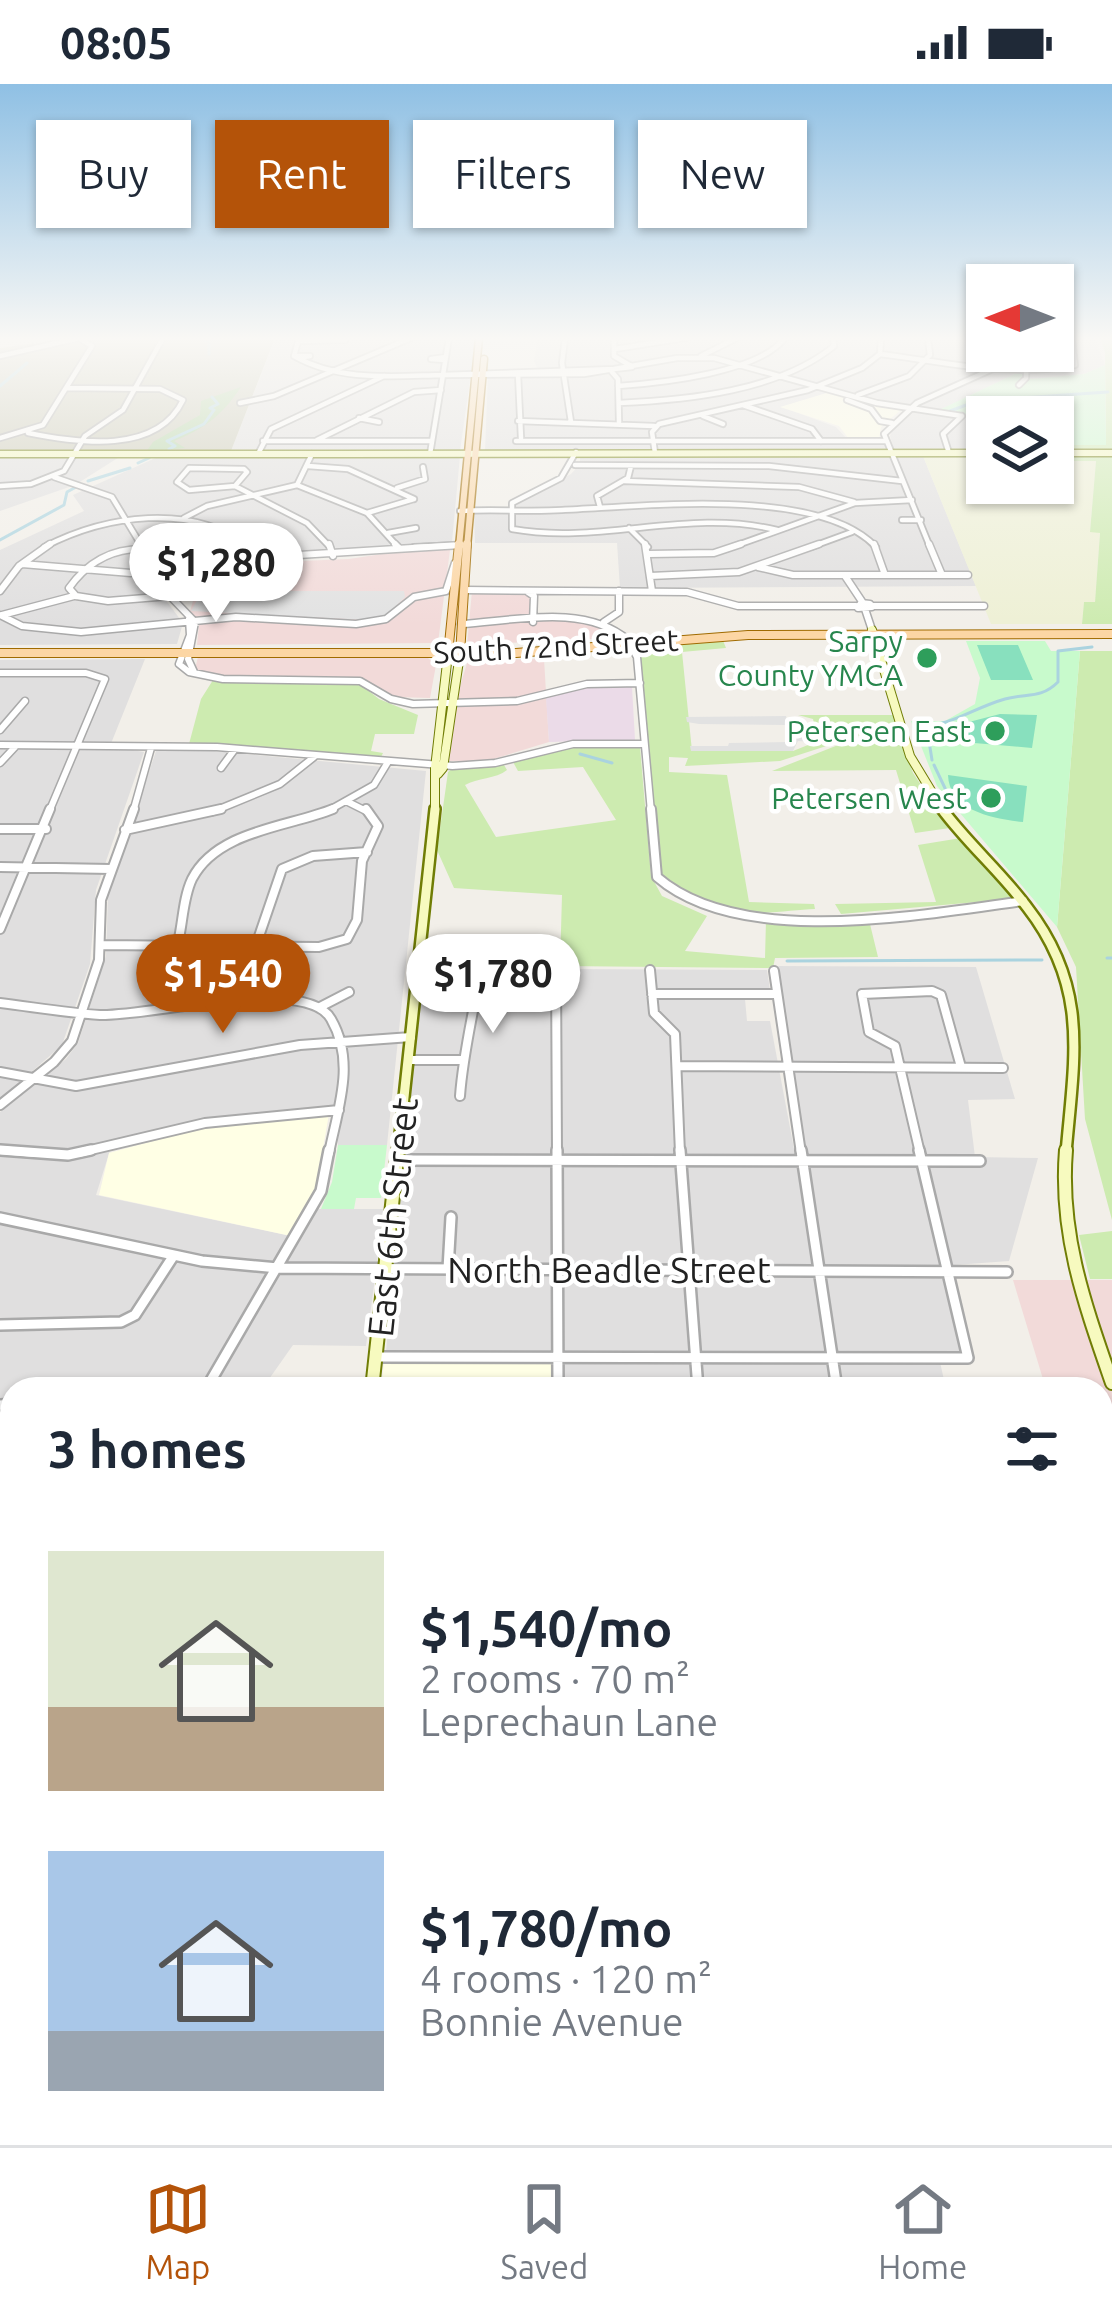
<!DOCTYPE html>
<html lang="en">
<head>
<meta charset="utf-8">
<style>
	body { margin:0; font-family:Ubuntu,sans-serif; background:#f6f6f7; color:#1f2937; height:100vh; display:flex; flex-direction:column; font-size:45px; white-space:nowrap }
	* { box-sizing:border-box; margin:0 }
	p { font-size:39px; color:#747a83 }
	.icon { flex:none; width:66px; height:66px; fill:none; stroke:currentColor; stroke-width:2; stroke-linecap:round; stroke-linejoin:round }
	.map { position:relative; flex:1; overflow:hidden }
	.panel { position:absolute; left:0px; top:1293px; width:1113px; height:768px; display:flex; flex-direction:column; background:#fff; border-radius:36px 36px 0 0; box-shadow:0 3px 9px #0004 }
	.panel>* { flex:none }
	.hud { position:absolute; left:36px; top:36px; width:1041px; height:108px; display:flex; gap:24px }
	.needle { width:78px; rotate:270deg }
	.tools { position:absolute; left:966px; top:180px; display:grid; gap:24px }
	.tools a { display:grid; place-items:center; width:108px; height:108px; border-radius:0px; background:#fff; box-shadow:0 3px 9px #0004; font-size:60px }
	.price { position:absolute; translate:-50% -102px; padding:0 27px; border-radius:42px; background:#fff; color:#222; font-size:39px; line-height:78px; filter:drop-shadow(0 3px 6px #0008) }
	.price::after { content:''; position:absolute; left:50%; top:72px; width:36px; height:27px; margin-left:-18px; background:inherit; clip-path:polygon(0 0,100% 0,50% 100%) }
	.price.on { background:#b45309; color:#fff }
	ul { padding:0; list-style:none }
	li { display:flex; align-items:center; gap:36px; height:300px; padding:0 48px }
	li span { display:grid; place-items:center; flex:none; width:336px; height:240px; border-radius:0px; color:#555 }
	li>.icon { margin-inline-start:auto }
	span .icon { width:144px; height:144px; fill:#fffc; stroke-width:1 }
	li b { font-size:51px }
	h2 { display:flex; justify-content:space-between; align-items:center; height:144px; padding:0 48px; font-size:51px }
	.tag { padding:0 42px; border-radius:0px; background:#fff; box-shadow:0 3px 9px #0004; font-size:42px; line-height:108px }
	.tag.on { background:#b45309; color:#fff }
	.status { display:flex; justify-content:space-between; align-items:center; height:84px; padding:0 60px; background:#fff; direction:ltr }
	.status svg { height:33px; fill:currentColor }
	.tabs { display:flex; justify-content:space-around; align-items:center; height:168px; border-top:3px solid #e0e1e3; background:#fff; font-size:33px; color:#747a83 }
	.tabs a { display:grid; justify-items:center; gap:6px }
	.tabs .on { color:#b45309 }
	.map>svg:first-child { display:block }
</style>
</head>
<body>
<div class="status"><b>08:05</b><svg viewBox="0 0 49 12"><path d="M0 12V9h3v3zM5 12V6h3v6zM10 12V3h3v9zM15 12V0h3v12zM26 1h20v11H26zM47 4h2v5h-2z"/></svg></div>
<div class="map">
<svg width="1112" height="2061" viewBox="0 0 1112 2061">
	<rect width="100%" height="100%" fill="#f2efe9"/>
	<path fill="#e0dfdf" d="M213 254H476L460 367H231L275 255Z
		M538 254H987V267H1053V254H1095L1105 281 1084 290 1030 295 1027 288H1019L940 326 987 334 972 353 976 366H894L890 352 894 342 916 323 837 306 782 323 836 343 847 355 883 356 887 366H485L488 293 540 291 534 277Z
		M0 372H121L75 401 0 427Z
		M160 372H460L452 458 330 471 271 468 211 477 184 487 167 501 165 515 183 539 177 560 0 561V466L84 427 73 411Z
		M580 372H923L976 502 620 504 617 459H475L474 428 515 429V420L571 390 580 380Z
		M145 575 110 662 144 668 96 806 90 880 62 961 0 1016V576Z
		M193 665 426 687 387 1061H338L333 1024 112 1060 96 1111 291 1152 317 1125H384L366 1262 293 1261 262 1305H12V1462H0V1028L66 975 78 959 106 872 108 811 156 667Z
		M777 882 976 883 1015 1015 968 1016 975 1073 1038 1074 1009 1177 941 1182 964 1278H940L946 1305H844Z
		M421 885H551L552 1268H386Z
		M560 885 767 886 771 913 745 915 747 937H770L806 1129 830 1305H563Z
		M0 1850H12V2049H225L227 2061H0Z"/>
	<path fill="#f2dad9" d="M408 466H450L438 559 197 561 199 540 190 527 202 487 230 480 349 475Z
		M472 507 526 508 532 514V537L602 536 631 553 467 561Z
		M198 573 428 574 436 581 430 614 395 613 359 596 240 594 204 589 195 585Z
		M544 575 549 658 487 677H448L454 622 468 576Z
		M1013 1196H1112V1604H1101V1305H1046Z
		M0 1509H12V1809H0Z"/>
	<path fill="#ebdbe8" d="M588 603H632L635 656 549 658 546 614Z
		M319 2049H704L699 2061H318Z"/>
	<path fill="#ffffe5" d="M830 308 902 325 881 343 879 355H849L839 342 780 323Z
		M329 1030 316 1104 291 1152 99 1111 109 1069 201 1044Z
		M384 1278H551L552 1305H381Z"/>
	<path fill="#c7c7b4" d="M75 254H275L231 367H0V264L35 259 31 264Z"/>
	<path fill="#eef0d5" d="M923 372H987V399H1053V377H1096L1090 447 1100 448 1095 519H1084L1082 540H991Z"/>
	<path fill="#cdebb0" d="M1100 254H1112V540H1082L1084 518H1095L1100 449 1090 448 1096 377H1053V361H1106L1105 268Z
		M722 554 726 564 682 568 692 667H793L818 657 813 635 798 631H893L913 689 950 744 915 749 896 686 772 687 879 645 780 677 685 682 688 674 669 673V688L727 691 749 818 814 820 815 825C770 827 686 844 662 794L636 564Z
		M1080 567H1112V1136L1085 1035 1076 883 1057 843Z
		M213 596 361 601 379 615 418 631 414 650H375L371 667 383 669 380 675 189 660 201 615Z
		M573 662 640 663 651 792 662 812 707 832 685 867 765 874 766 836H869L878 873 775 874 773 884 560 882 562 811 454 804 437 766 448 688 453 684 504 681 507 686C496 695 477 694 465 701L496 753 616 736 583 683 518 687 513 678Z
		M961 754 1013 811 1011 815 841 830 835 820 936 818 918 761Z
		M1112 1147V1195H1090L1079 1151Z
		M1101 1675H1112V1874L1101 1882Z
		M704 2049H963L958 2061H699Z"/>
	<path fill="#add19e" d="M241 303C223 330 205 345 174 357L185 364 146 368 153 358 200 331 201 317Z"/>
	<path fill="#c8facc" d="M1105 281 1106 361H1053V333L987 334 937 327 1019 288H1027L1031 295 1084 290Z
		M966 557H1045L1051 567H1080L1057 843 937 702 911 637H945L975 620 980 594Z
		M338 1061H387L381 1114H356L354 1125H321L332 1098Z
		M1112 1874V2061H958L963 2049H1101V1882Z"/>
	<path fill="#88e0be" d="M977 561H1018L1033 596H991Z
		M1000 630 1037 631 1032 664 951 657 965 639Z
		M948 691 1027 702 1023 738C994 735 949 727 948 691Z"/>
	<path fill="#e2e2e2" d="M278 477 280 480 227 487 219 507H404L405 513 385 533 368 536 191 527 201 509 218 508 210 506 216 489 226 483Z
		M786 632 788 639H808L812 658 798 657 793 667H691L690 662H728L729 659 788 658 786 641 699 640 687 638 686 633Z"/>
	<g fill="none" stroke-linecap="round" stroke-linejoin="round">
		<path stroke="#aad3df" stroke-width="3" d="M199 254 209 258V270
			M0 302 27 279
			M950 327 977 317 1108 308
			M169 365 175 362 167 357 204 340 214 326 210 324 218 320 212 313
			M138 379 149 374
			M88 397 130 384
			M0 456 64 421 67 408 76 403
			M914 643C954 642 970 625 1005 615 1027 609 1041 615 1058 598V567L1092 563
			M932 644 928 651 932 676
			M580 670 612 679
			M934 681 953 721
			M1107 874H1112
			M787 877 1042 876"/>
		<path stroke="#aad3df" stroke-width="4.5" d="M236 2049 237 2061"/>
		<path stroke="#aad3df" stroke-width="20" d="M1101 1765 1112 1757
			M838 2061 842 2049"/>
		<g stroke="#a9a9a9" stroke-width="8">
			<path id="street-far4" d="M299 254 294 272C340 298 392 292 443 291
				M565 254 562 279 571 338
				M614 254V272L631 282
				M298 257 345 256
				M615 265 685 254
				M880 270C944 278 1010 294 1075 281L1072 254
				M0 272 79 254
				M294 272H310L298 274
				M701 272 737 254
				M445 276 431 275 446 273
				M973 278 981 268 976 254
				M614 285 584 290 443 291Z
				M614 285 677 274H714L877 319 962 332
				M614 285 632 283
				M612 288 618 295 619 338
				M518 290 521 354
				M1019 301 1026 294 1027 267
				M618 302C661 299 758 289 785 254
				M858 311 909 292 930 271 928 254
				M847 316 871 325 880 337 892 339
				M240 319 274 312 411 254
				M619 319C688 316 779 307 834 262L833 254
				M743 321 812 345 821 357
				M703 332 723 340
				M359 334 379 338
				M518 337 654 342
				M28 349C78 359 157 371 183 316L160 305 66 304
				M0 354 43 341 92 262 79 254
				M317 356 414 308 441 306
				M263 357H432
				M516 357H886
				M576 368 561 394 512 419V445C601 461 688 424 777 446
				M655 369 652 348 659 340 808 306 862 284 880 270 881 254
				M949 369 943 350 962 332
				M258 370 271 345 384 292
				M430 370 449 254
				M575 381 769 382 902 397
				M308 382 348 385 414 415
				M189 384 244 385 247 388 235 402 189 406 177 398Z
				M54 393 112 413 141 461
				M624 397 799 403 854 418
				M297 401 367 429 398 463
				M0 402 31 400 64 387 85 352 123 326 163 254
				M235 402 307 439 330 463
				M397 404 425 395 423 383
				M600 423 597 412 628 394 631 382
				M460 427C494 425 528 428 562 426 640 423 818 401 876 463
				M367 429 414 415
				M184 434 207 422 297 401 312 370
				M902 436H921
				M629 444 648 463
				M388 449 416 444
				M44 463C106 431 191 418 251 463
				M414 463 461 461
				M732 463 855 419 912 416
				M811 463 852 448
				M930 463 884 350 917 319 997 283"/>
		</g>
		<g stroke="#a9a9a9" stroke-width="9">
			<path id="street-far3" d="M248 460 257 471
				M329 460 333 472
				M395 460 398 463
				M645 460 652 507
				M874 460 885 491
				M929 460 942 491
				M649 470 714 469 741 460
				M22 480 131 489
				M758 483 793 491H968
				M650 492 739 488 819 460
				M845 492 863 519
				M464 506 687 508 738 522H856
				M0 507 19 482 50 460
				M528 508 534 512 533 538
				M76 512 69 504C104 455 154 458 205 480
				M76 512 108 517 170 512
				M861 519 870 520 872 523 858 524Z
				M873 522H984
				M865 525 872 546
				M0 531 22 542 81 548 236 533 356 540 386 535 414 513 446 507 455 479
				M2 531 74 512
				M189 535 190 551 179 580 189 588 223 595 360 597 391 615 413 620 517 617 587 600 640 599
				M604 538 619 528V507
				M461 540C514 537 584 519 628 556
				M630 560 637 573 651 728
				M194 588 188 575 195 538 170 512 179 495 218 476 461 461
				M0 589H86L105 595 49 728
				M0 646 25 617
				M0 661 217 663 453 682
				M0 679 15 663
				M452 682 495 679 573 660H644
				M221 684 235 665
				M346 717 368 728
				M133 728 151 664
				M212 728 280 700 314 673
				M326 728 374 701 388 678"/>
		</g>
		<g stroke="#a9a9a9" stroke-width="12">
			<path id="street-far2" d="M651 725 657 793C740 865 920 831 1023 817
				M0 745H46
				M125 746 221 725
				M0 783 111 785
				M0 845 50 725
				M178 859C183 838 183 814 192 795 217 746 289 743 333 725
				M101 861 319 863 347 855 357 836 362 777 378 742 366 725
				M256 861 282 785 313 772 367 768
				M556 884 557 1069
				M650 886 654 929 675 950 680 1069
				M774 887 801 1069
				M652 910H777
				M0 919C33 923 67 929 100 931 148 933 306 891 331 935 356 978 338 1024 329 1069
				M320 923 349 908
				M408 976H462
				M677 982 1003 984
				M0 988 76 1002 300 961 411 953
				M460 1012C463 970 473 931 480 889
				M0 1021 54 978 72 957 99 876 101 816 134 725
				M0 1066 36 1069
				M78 1069 205 1039 339 1026
				M920 1069 895 962 869 948 862 910 932 907 941 911 961 983"/>
		</g>
		<g stroke="#a9a9a9" stroke-width="14">
			<path id="street-far1" d="M0 1066 68 1071 91 1066
				M557 1066 558 1305
				M680 1066 698 1305
				M801 1066 837 1305
				M397 1076 980 1077
				M0 1134 202 1177 278 1184 1007 1188
				M448 1185 451 1133
				M0 1241 121 1238 135 1231 174 1171
				M377 1273 968 1274 919 1066
				M206 1305 321 1107 329 1066
				M0 1321 12 1320
				M1101 1373H1112
				M0 1407H12"/>
		</g>
		<g stroke="#a9a9a9" stroke-width="15">
			<path id="street" d="M1101 1611H1112
				M0 1913 12 1912
				M116 2049V2061"/>
		</g>
		<g stroke="#707d05" stroke-width="9">
			<path id="secondary-far4" d="M1053 369H1112
				M0 370H344
				M339 370 987 369"/>
		</g>
		<g stroke="#707d05" stroke-width="10">
			<path id="secondary-far3" d="M872 546 910 672 944 728
				M438 690 443 684 460 570
				M435 728V684L448 570"/>
		</g>
		<g stroke="#707d05" stroke-width="14">
			<path id="secondary-far2" d="M942 725C968 760 1001 788 1027 823 1090 904 1074 974 1066 1069
				M398 1069 435 725"/>
		</g>
		<g stroke="#707d05" stroke-width="16">
			<path id="secondary-far1" d="M1066 1066C1059 1150 1085 1221 1112 1299
				M372 1305 398 1066"/>
		</g>
		<g stroke="#707d05" stroke-width="20">
			<path id="secondary" d="M302 2061 303 2049"/>
		</g>
		<g stroke="#a06b00" stroke-width="9">
			<path id="primary-far2" d="M459 463 479 254
				M467 463 484 275"/>
		</g>
		<g stroke="#a06b00" stroke-width="10">
			<path id="primary-far1" d="M0 569H516L748 551 1112 550
				M448 570 459 460
				M460 570 467 460"/>
		</g>
		<g stroke="#a06b00" stroke-width="16">
			<path id="primary" d="M0 1481H12
				M1101 1485H1112
				M0 1495H12"/>
		</g>
		<use href="#street-far4" stroke="#fff" stroke-width="4.5"/>
		<use href="#street-far3" stroke="#fff" stroke-width="6"/>
		<use href="#street-far2" stroke="#fff" stroke-width="8"/>
		<use href="#street-far1" stroke="#fff" stroke-width="9"/>
		<use href="#street" stroke="#fff" stroke-width="10"/>
		<use href="#secondary-far4" stroke="#f7fabf" stroke-width="6"/>
		<use href="#secondary-far3" stroke="#f7fabf" stroke-width="8"/>
		<use href="#secondary-far2" stroke="#f7fabf" stroke-width="9"/>
		<use href="#secondary-far1" stroke="#f7fabf" stroke-width="12"/>
		<use href="#secondary" stroke="#f7fabf" stroke-width="15"/>
		<use href="#primary-far2" stroke="#fcd6a4" stroke-width="6"/>
		<use href="#primary-far1" stroke="#fcd6a4" stroke-width="8"/>
		<use href="#primary" stroke="#fcd6a4" stroke-width="12"/>
	</g>
	<linearGradient id="sky" x2="0" y2="1"><stop stop-color="#8fc0e4"/><stop offset="0.47" stop-color="#f9f8f5"/><stop offset="1" stop-color="#f9f8f5" stop-opacity="0"/></linearGradient>
	<rect width="1112" height="542" fill="url(#sky)"/>
	<g fill="#2e9e5b" stroke="#fff" stroke-width="4.5">
		<circle cx="927" cy="574" r="12"/>
		<circle cx="995" cy="647" r="12"/>
		<circle cx="991" cy="714" r="12"/>
	</g>
	<g text-anchor="middle" dominant-baseline="central" stroke-width="9" stroke-linejoin="round" paint-order="stroke">
		<g font-size="30" fill="#27864d" stroke="#fff" text-anchor="end">
			<text x="903" y="557">Sarpy<tspan x="903" dy="34">County YMCA</tspan></text>
			<text x="971" y="647">Petersen East</text>
			<text x="967" y="714">Petersen West</text>
		</g>
		<g font-size="30" fill="#222" stroke="#fff">
			<text transform="translate(556 562) rotate(-3)">South 72nd Street</text>
		</g>
		<g font-size="36" fill="#222" stroke="#fff">
			<text transform="translate(392 1133) rotate(-84)">East 6th Street</text>
			<text x="609" y="1185">North Beadle Street</text>
		</g>
	</g>
</svg>
<div class="tools">
<a><svg class="needle" viewBox="-14 -14 28 28"><path d="M0-13l5 13h-10z" fill="#e53935"/><path d="M0 13l5-13h-10z" fill="#747a83"/></svg></a>
<a><svg class="icon" aria-label="layers" viewBox="0 0 24 24"><path d="M12 4l9 5-9 5-9-5zM3 14l9 5 9-5"/></svg></a>
</div>
<b class="price" style="left:216px;top:541px">$1,280</b>
<b class="price on" style="left:223px;top:952px">$1,540</b>
<b class="price" style="left:493px;top:952px">$1,780</b>
<div class="hud">
<a class="tag">Buy</a>
<a class="tag on">Rent</a>
<a class="tag">Filters</a>
<a class="tag">New</a>
</div>
<section class="panel">
<h2>3 homes<svg class="icon" aria-label="filters" viewBox="0 0 24 24"><path d="M4 7h16M4 17h16"/><circle cx="9" cy="7" r="2"/><circle cx="15" cy="17" r="2"/></svg></h2>
<ul>
<li><span style="background:linear-gradient(#dfe7d0 65%,#b9a48a 0)"><svg class="icon" aria-label="home" viewBox="0 0 24 24"><path d="M3 11l9-7 9 7M6 9v11h12V9"/></svg></span><div><b>$1,540/mo</b><p>2 rooms · 70 m²</p><p>Leprechaun Lane</p></div></li>
<li><span style="background:linear-gradient(#a9c7e8 75%,#9aa5b1 0)"><svg class="icon" aria-label="home" viewBox="0 0 24 24"><path d="M3 11l9-7 9 7M6 9v11h12V9"/></svg></span><div><b>$1,780/mo</b><p>4 rooms · 120 m²</p><p>Bonnie Avenue</p></div></li>
</ul>
</section>
</div>
<nav class="tabs">
<a class="on"><svg class="icon" aria-label="map" viewBox="0 0 24 24"><path d="M3 6l6-2 6 2 6-2v14l-6 2-6-2-6 2zM9 4v14M15 6v14"/></svg>Map</a>
<a><svg class="icon" aria-label="saved" viewBox="0 0 24 24"><path d="M7 4h10v16l-5-4-5 4z"/></svg>Saved</a>
<a><svg class="icon" aria-label="home" viewBox="0 0 24 24"><path d="M3 11l9-7 9 7M6 9v11h12V9"/></svg>Home</a>
</nav>
</body>
</html>
